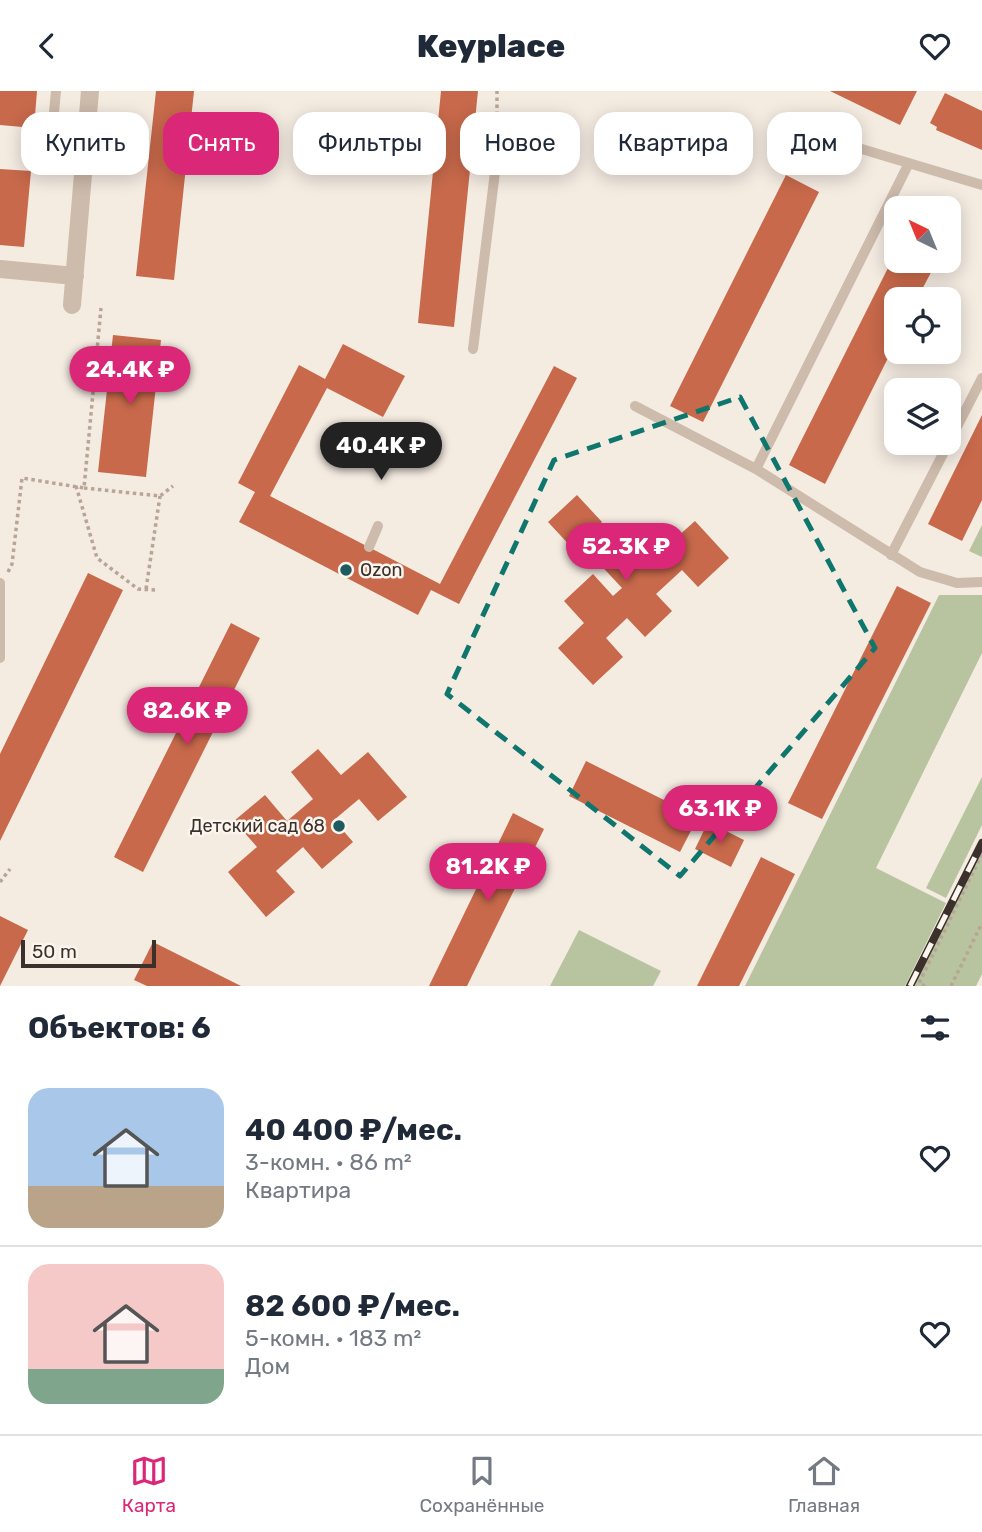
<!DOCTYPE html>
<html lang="ru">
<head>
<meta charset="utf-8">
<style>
	body { margin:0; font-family:Rubik,sans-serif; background:#f6f6f7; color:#1f2937; height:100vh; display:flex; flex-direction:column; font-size:26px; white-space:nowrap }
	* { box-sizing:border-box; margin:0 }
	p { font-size:23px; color:#747a83 }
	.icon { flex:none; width:38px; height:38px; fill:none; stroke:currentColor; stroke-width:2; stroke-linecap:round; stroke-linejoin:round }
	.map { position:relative; height:895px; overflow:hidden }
	.panel { display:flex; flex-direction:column; background:#fff; flex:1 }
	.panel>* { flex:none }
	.banner { position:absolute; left:21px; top:21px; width:942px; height:63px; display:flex; gap:14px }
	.needle { width:46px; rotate:317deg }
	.controls { position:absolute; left:884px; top:105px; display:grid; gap:14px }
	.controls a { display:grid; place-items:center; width:77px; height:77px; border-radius:14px; background:#fff; box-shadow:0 4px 18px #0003; font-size:35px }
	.scale { position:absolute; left:21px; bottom:18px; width:135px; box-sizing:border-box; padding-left:7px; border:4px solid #3b302b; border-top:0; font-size:19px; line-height:24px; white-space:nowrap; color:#3b302b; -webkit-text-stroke:5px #fbf5ee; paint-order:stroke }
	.price { position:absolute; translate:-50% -60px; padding:0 16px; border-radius:24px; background:#db2777; color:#fff; font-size:23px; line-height:46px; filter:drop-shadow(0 2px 4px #0008) }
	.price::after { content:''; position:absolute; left:50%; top:42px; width:21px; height:16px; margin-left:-10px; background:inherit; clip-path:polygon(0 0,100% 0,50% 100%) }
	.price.active { background:#222; color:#fff }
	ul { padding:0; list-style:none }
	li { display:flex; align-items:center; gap:21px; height:175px; padding:0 28px }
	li+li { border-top:2px solid #e0e1e3 }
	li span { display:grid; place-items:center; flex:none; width:196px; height:140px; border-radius:21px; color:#555 }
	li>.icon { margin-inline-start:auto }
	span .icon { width:84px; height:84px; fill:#fffc; stroke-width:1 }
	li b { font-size:30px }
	h2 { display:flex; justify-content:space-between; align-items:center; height:84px; padding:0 28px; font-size:30px }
	.pill { padding:0 24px; border-radius:21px; background:#fff; box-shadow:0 4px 18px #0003; font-size:24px; line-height:63px }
	.pill.active { background:#db2777; color:#fff }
	header { display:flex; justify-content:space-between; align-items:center; height:91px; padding:0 28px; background:#fff; font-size:32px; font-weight:800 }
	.tab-bar { display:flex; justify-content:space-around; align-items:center; height:98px; border-top:2px solid #e0e1e3; background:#fff; font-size:19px; color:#747a83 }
	.tab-bar a { display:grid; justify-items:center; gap:4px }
	.tab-bar .active { color:#db2777 }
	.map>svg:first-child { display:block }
</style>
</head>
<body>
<header><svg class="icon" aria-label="back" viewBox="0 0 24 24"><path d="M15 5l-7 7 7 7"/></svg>Keyplace<svg class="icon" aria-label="heart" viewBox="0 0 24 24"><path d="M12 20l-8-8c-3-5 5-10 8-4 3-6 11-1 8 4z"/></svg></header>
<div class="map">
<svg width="982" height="895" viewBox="0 0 982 895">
	<rect width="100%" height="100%" fill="#f4ebe1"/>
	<path fill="#b8c4a0" d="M982 434V466L969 460Z
		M939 504H982V562L876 777 946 812 905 895H745Z
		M982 686V734L946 807 926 797Z
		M982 751V883L976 895H909Z
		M579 839 661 880 653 895H550Z"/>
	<path fill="#c8694b" d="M0 0H37L34 37 0 34Z
		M156 0H194L174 189 136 185Z
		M441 0H478L454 236 418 232Z
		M830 0H917L900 34Z
		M945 2 982 20V59L936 39 937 36 930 32Z
		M0 78 31 80 24 156 0 154Z
		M786 84 819 101 703 331 670 315Z
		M896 161V170H937L917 208H896V251L825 393 789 374Z
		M113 244 161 249 146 386 98 381Z
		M343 253 405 285 383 326 327 297 270 405 440 493 554 275 577 287 459 513 431 499 418 524 239 431 255 401 238 392 299 274 325 288Z
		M982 324V409L962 450 928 433Z
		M577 404 602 431 596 437 618 460 647 432 668 454 695 430 729 467 698 496 682 479 656 503 672 520 645 546 627 527 606 547 623 566 593 594 558 557 584 532 564 510 593 483 613 505 622 497 581 453 574 459 548 431Z
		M88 482 123 499 0 750V663Z
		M897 495 931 512 822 728 788 712Z
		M231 532 260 547 143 781 114 766Z
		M318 658 341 684 368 661 407 706 378 730 359 708 334 729 353 751 322 778 303 756 276 780 295 801 266 826 228 781 257 756 234 730 265 704 287 730 313 708 291 681Z
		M586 670 698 726 680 761 569 705Z
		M513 722 544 738 467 895H429Z
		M708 731 744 749 731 776 695 758Z
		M761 766 795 783 739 895H697Z
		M0 825 28 839 0 895Z
		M153 851 241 895H147L134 889Z"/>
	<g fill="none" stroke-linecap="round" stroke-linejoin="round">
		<path stroke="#b9a596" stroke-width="3.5" stroke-dasharray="3.5 3.5" stroke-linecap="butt" d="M497 52V0
			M76 395 97 467 138 498 155 499
			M84 397 160 405 173 395
			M8 481 12 473 22 387 84 397 101 217
			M146 498 160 405
			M0 791 10 778
			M925 895 919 892 982 763
			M951 895 982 832"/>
		<path stroke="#cdbbac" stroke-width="10" d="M778 33 982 94
			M51 53 56 0
			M473 258 497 65
			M635 315 756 378 920 481 957 492 982 491
			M756 378 909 72
			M369 456 378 435
			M891 464 982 287
			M0 492V567"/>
		<path stroke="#cdbbac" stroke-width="18" d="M0 178 75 185
			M72 214 90 0"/>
		<g stroke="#3b302b" stroke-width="8">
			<path id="rail" d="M910 895 982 752"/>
		</g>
		<use href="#rail" stroke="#fbf5ee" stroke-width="5" stroke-dasharray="16" stroke-linecap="butt"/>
	</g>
	<path fill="none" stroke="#0f766e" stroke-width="5" stroke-dasharray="14 9" stroke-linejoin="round" d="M740 306 875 557 680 785 447 603 554 369Z"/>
	<g fill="#1f5a5e" stroke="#fbf5ee" stroke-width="2.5">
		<circle cx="346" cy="479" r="7"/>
		<circle cx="339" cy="735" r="7"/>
	</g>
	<g text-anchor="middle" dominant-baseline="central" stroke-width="5" stroke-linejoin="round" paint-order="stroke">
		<g font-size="18" fill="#3b302b" stroke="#fbf5ee" text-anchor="start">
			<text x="360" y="479">Ozon</text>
			<text x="325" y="735" text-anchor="end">Детский сад 68</text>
		</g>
	</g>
</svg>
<div class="controls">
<a><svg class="needle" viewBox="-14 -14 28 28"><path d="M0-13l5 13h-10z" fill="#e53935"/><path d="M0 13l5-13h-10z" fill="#747a83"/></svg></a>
<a><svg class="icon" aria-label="locate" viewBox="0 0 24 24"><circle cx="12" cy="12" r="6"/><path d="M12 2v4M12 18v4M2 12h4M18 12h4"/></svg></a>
<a><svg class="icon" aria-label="layers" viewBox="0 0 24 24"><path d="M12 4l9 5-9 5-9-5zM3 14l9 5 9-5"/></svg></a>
</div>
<div class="scale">50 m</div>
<b class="price" style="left:130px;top:315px">24.4K ₽</b>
<b class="price active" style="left:381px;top:391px">40.4K ₽</b>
<b class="price" style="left:626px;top:492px">52.3K ₽</b>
<b class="price" style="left:187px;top:656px">82.6K ₽</b>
<b class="price" style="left:720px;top:754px">63.1K ₽</b>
<b class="price" style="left:488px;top:812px">81.2K ₽</b>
<div class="banner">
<a class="pill">Купить</a>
<a class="pill active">Снять</a>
<a class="pill">Фильтры</a>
<a class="pill">Новое</a>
<a class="pill">Квартира</a>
<a class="pill">Дом</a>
</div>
</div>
<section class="panel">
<h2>Объектов: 6<svg class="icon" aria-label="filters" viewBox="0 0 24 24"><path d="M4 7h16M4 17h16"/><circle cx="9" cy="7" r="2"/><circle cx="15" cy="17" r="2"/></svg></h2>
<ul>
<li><span style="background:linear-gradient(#a9c7e8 70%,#b9a48a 0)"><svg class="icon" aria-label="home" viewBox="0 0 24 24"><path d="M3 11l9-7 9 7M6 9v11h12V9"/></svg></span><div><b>40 400 ₽/мес.</b><p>3-комн. · 86 m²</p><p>Квартира</p></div><svg class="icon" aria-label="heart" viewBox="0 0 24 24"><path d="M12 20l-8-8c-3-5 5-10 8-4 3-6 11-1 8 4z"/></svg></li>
<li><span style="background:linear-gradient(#f6c9c9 75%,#7fa58c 0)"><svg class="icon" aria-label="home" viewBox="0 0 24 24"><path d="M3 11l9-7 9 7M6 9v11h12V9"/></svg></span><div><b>82 600 ₽/мес.</b><p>5-комн. · 183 m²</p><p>Дом</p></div><svg class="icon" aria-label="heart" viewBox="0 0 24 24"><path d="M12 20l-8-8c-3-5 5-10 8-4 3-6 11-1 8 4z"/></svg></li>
</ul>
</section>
<nav class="tab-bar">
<a class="active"><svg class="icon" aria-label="map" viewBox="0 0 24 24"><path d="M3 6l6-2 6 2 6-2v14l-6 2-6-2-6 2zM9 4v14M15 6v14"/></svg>Карта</a>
<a><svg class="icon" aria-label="saved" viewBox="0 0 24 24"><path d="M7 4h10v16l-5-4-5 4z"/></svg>Сохранённые</a>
<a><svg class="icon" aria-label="home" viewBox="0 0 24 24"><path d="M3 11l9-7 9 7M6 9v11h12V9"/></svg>Главная</a>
</nav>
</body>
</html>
